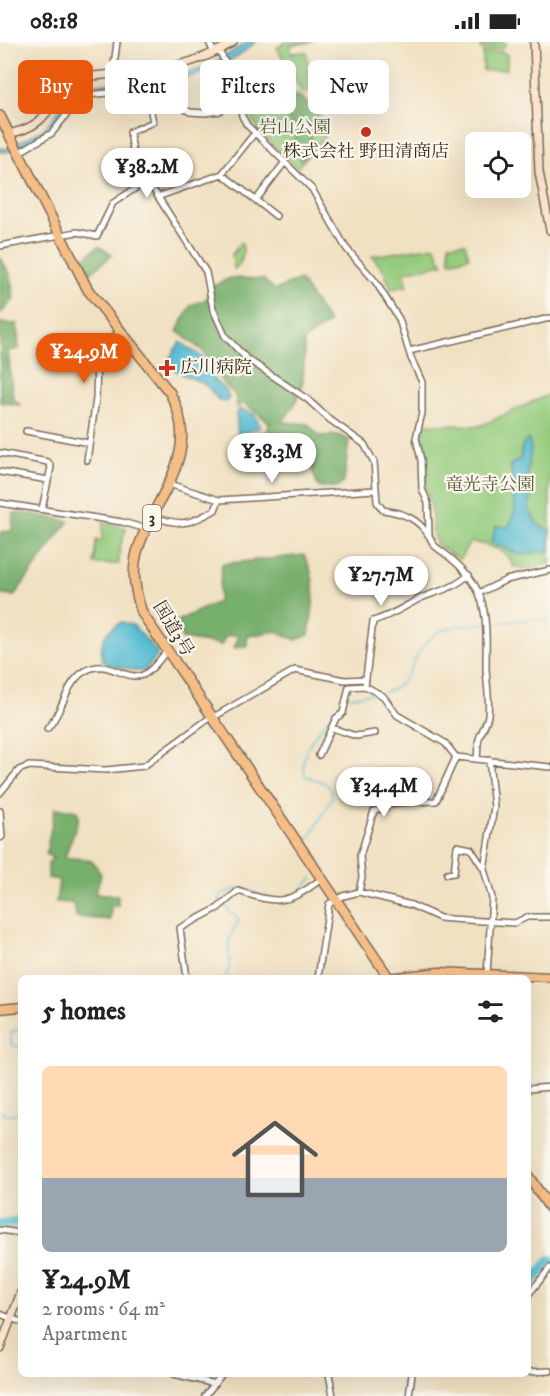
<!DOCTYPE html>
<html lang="en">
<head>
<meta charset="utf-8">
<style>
	body { margin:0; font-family:"IM FELL DW Pica","Noto Serif JP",serif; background:#f6f6f6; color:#222; height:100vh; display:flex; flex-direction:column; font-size:22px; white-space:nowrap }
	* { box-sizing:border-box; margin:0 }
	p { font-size:20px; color:#767676 }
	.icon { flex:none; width:33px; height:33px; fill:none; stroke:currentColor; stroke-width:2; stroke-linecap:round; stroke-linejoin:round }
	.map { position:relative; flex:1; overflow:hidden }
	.drawer { position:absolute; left:18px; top:933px; width:513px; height:402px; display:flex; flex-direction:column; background:#fff; border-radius:9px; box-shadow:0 6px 24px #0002 }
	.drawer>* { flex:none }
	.top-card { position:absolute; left:18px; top:18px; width:514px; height:54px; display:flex; gap:12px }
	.fabs { position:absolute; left:465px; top:90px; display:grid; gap:12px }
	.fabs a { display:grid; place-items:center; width:66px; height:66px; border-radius:9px; background:#fff; box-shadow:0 6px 24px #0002; font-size:30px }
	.price { position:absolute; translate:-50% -51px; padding:0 14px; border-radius:21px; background:#fff; color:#222; font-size:20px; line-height:39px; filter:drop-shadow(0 2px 3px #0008) }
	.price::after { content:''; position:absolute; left:50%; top:36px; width:18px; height:14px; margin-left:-9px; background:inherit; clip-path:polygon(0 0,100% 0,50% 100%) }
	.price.selected { background:#ea580c; color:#fff }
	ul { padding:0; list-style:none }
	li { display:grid; align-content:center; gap:12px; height:318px; padding:0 24px }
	li span { display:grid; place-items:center; height:186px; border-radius:9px; color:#555 }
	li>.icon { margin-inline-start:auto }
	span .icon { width:108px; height:108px; fill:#fffc; stroke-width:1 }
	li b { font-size:26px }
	h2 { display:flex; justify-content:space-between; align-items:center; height:72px; padding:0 24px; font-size:26px }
	.pill { padding:0 21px; border-radius:9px; background:#fff; box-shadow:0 6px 24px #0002; font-size:21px; line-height:54px }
	.pill.selected { background:#ea580c; color:#fff }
	.status { display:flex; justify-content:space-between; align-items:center; height:42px; padding:0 30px; background:#fff; direction:ltr }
	.status svg { height:16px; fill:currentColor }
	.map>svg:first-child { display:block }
</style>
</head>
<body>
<div class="status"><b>08:18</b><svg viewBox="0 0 49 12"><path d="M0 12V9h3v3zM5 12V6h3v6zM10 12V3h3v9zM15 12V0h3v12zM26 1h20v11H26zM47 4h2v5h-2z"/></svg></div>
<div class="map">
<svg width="550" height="1354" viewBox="0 0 550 1354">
	<rect width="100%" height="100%" fill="#fbf7ec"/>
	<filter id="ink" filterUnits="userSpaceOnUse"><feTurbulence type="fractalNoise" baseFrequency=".0167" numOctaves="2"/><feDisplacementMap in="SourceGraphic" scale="12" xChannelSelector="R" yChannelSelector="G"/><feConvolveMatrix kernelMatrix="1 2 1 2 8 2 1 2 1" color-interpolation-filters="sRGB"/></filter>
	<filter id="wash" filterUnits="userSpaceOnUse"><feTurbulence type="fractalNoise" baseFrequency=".008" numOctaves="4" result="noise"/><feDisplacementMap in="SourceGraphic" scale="24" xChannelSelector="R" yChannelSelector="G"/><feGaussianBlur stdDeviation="1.35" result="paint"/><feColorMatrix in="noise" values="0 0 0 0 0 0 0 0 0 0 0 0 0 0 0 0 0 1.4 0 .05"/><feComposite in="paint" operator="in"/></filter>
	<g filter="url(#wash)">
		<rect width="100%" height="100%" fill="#f1e1c3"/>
		<path fill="#94cb7d" stroke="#687a4e" stroke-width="1.5" d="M285 0H312L291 3V11L307 10 310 49 302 51 277 6Z
			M479 0H505L506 2 502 7 481 8Z
			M502 10 507 13V27L483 29V11Z
			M278 42 300 54 321 73 325 94 297 126C278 107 252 89 246 61Z
			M240 201H242C244 211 243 223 234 227L232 213Z
			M465 201 469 215 450 220 449 202Z
			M435 204 443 222 404 230 407 244 391 247 384 229 372 214Z
			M550 352V522L527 527 513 524C509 507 486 502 470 500L459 518 437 502 433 493 431 463 424 441 427 437 423 402H420L422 382 480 384Z
			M103 480 126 486 120 505 119 522H94L96 498 102 499Z"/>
		<path fill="#77af6c" stroke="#596c45" stroke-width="1.5" d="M296 55C307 59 318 68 318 81 307 93 314 109 301 118 297 108 292 99 298 89L296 83 288 79 287 61Z
			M99 204 112 213 89 232 80 219Z
			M0 215 10 232 14 257 0 272Z
			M230 236 263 237 275 248 300 238 329 281 304 298C304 335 307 350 282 380L308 382 319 394 338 393 349 398 344 440 338 445H318L305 407H289L284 395 239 400 233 411 230 409 239 397 266 390 270 381 243 361 237 365 235 353 220 337 204 310 177 289 191 263 205 258 213 244Z
			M0 278V281L17 282 19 307 8 309 13 357 21 363 0 360Z
			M13 471 32 472 69 479 14 554 0 553V490L12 489Z
			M304 513C319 539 313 565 309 593L296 598 276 589 247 594V604L234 606 239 593 226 594 221 603 182 597 177 579 218 560 222 522Z
			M55 766 77 769 79 775 65 815C85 819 91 811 101 833L95 852 118 854V864H111L110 878 76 875 75 865 71 861 56 860 59 838 48 836V821L53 816 46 812Z"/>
		<path fill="#53bbd1" stroke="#477278" stroke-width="1.5" d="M248 0H256C221 32 174 42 128 44 114 44 95 40 83 46 67 54 66 70 56 82L52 81C38 96 22 111 0 110V106L6 107 44 87 68 55 83 44 189 31 211 23Z
			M180 300 202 315 215 339 226 348 229 356 227 360 219 359C215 354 211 348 206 344 194 334 170 334 170 315Z
			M240 367 254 372 261 385 238 393 236 371Z
			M528 397C537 409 520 434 532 454L528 465 537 482 550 489V509L520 513 491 500 496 484 508 485C516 472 518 461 509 449L513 441 510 423 520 417 522 404Z
			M122 580 134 584 157 610V614L143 630 110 623 103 619C98 602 105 587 122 580Z"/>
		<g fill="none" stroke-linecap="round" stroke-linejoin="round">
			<path stroke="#53bbd1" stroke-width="1.5" d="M488 582 529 577 550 578
				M382 650C414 646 409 611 433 594 446 584 468 582 484 582
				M349 655 374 651
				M322 825 307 800 332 756C332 737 318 741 305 733 296 708 327 677 344 661
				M301 848 312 836
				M222 860 218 856C238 840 245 849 268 855
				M225 936C237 913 219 905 239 879L225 864
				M21 987 11 990V1003L21 1006
				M0 1070 7 1073 21 1070"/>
			<path stroke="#53bbd1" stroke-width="10" d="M0 1182 21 1180
				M528 1244 550 1218"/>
		</g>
	</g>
	<g filter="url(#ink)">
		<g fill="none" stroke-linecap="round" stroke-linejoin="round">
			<g stroke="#7b6a58" stroke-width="8">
				<path id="street" d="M209 0 214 11
					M219 9 235 38 242 74 247 83 312 147 346 206 375 239 399 277 411 316 422 340V371L416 396 421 418 422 447 428 461 429 493
					M113 32 117 0
					M115 32 117 49
					M18 111 52 91 75 62 87 53 140 48 163 55 190 70 205 71 220 69 239 52
					M222 132 276 174
					M143 144 135 123 130 90 153 80 147 50
					M160 154 222 132 254 92
					M256 158 285 120
					M0 204 77 190 97 194 113 161 139 144 153 147 206 230 213 267 225 294 246 316 307 357 329 377 364 402 374 420 377 460 383 468C403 471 418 476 429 494 432 498 432 502 436 505 487 541 487 564 486 623 486 640 490 655 488 673 487 680 483 687 480 694 477 701 478 709 477 717
					M409 309 550 276
					M26 389 89 401
					M0 411 48 420 51 425 42 467
					M87 418 96 357 97 316 104 301 120 290
					M0 430 48 438
					M169 442 219 458 375 448
					M0 461 122 480 147 487
					M153 475C183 484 188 483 215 468L219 458
					M481 550 506 538 550 528
					M365 644 373 579C391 574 405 564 421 556 442 547 449 549 469 533
					M212 676 295 628 345 638 366 637
					M332 686 356 694 375 691
					M47 687C64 670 65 637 89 627 108 618 126 639 143 633 152 629 160 617 166 610
					M319 713 336 676 343 671 349 645 365 644 383 654 397 673 445 701 456 715 550 725
					M0 751 19 728 29 724 106 728 144 724 211 675
					M0 769 2 795 0 796
					M447 832 454 831 457 804 471 807 484 827
					M359 850 411 863 440 876 451 877 515 881 527 875H550
					M487 932 492 856 484 827 494 765 489 718
					M187 936 180 886 218 866 238 849C277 862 288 863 321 837
					M318 936 329 862 343 854 359 850 362 835 360 814 374 769 396 761 436 759 456 715
					M528 1047 550 1045
					M0 1188 21 1191
					M528 1253 550 1226
					M0 1272 21 1280
					M528 1330 550 1329
					M174 1332 215 1342
					M329 1332 333 1354
					M205 1354 222 1332
					M409 1354 412 1332"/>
			</g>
			<g stroke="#7b6a58" stroke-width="10">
				<path id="secondary" d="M534 0 539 130 550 188
					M9 92C20 89 31 86 40 78 56 63 62 43 84 35 136 29 188 30 233 0
					M0 1306 21 1250"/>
			</g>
			<g stroke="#7b6a58" stroke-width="11">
				<path id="primary" d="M388 936 439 930 550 935
					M0 967 21 965"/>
			</g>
			<g stroke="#7b6a58" stroke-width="12">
				<path id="highway" d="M0 74 88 248 170 351C204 412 155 453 138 507 131 529 135 550 142 571L389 936
					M528 1134 550 1166"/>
			</g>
			<use href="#street" stroke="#fff" stroke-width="5"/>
			<use href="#secondary" stroke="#fbe5cf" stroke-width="7"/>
			<use href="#primary" stroke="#f6be87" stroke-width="8"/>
			<use href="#highway" stroke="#f6be87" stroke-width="9"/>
		</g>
	</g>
	<g fill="#c8321e" stroke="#fbf7ec" stroke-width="2">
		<circle cx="366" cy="90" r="6"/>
		<path d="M164 317h6v6h6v6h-6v6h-6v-6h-6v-6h6z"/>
	</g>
	<g text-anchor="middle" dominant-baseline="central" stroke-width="4.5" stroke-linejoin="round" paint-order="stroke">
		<rect fill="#fbf7ec" stroke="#75685c" stroke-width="1.5" x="143" y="463" width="18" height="26" rx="4.5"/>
		<g font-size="16" font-weight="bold" fill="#3b2a1e">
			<text x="152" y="476">3</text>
		</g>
		<g font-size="18" fill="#565a3a" stroke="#fbf7ec">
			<text x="295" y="86">岩山公園</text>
			<text x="490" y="443">竜光寺公園</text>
		</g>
		<g font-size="18" fill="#3b2a1e" stroke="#fbf7ec">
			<text x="366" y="110">株式会社 野田清商店</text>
			<text x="180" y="326" text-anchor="start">広川病院</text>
		</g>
		<g font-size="18" fill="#3b2a1e" stroke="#fbf7ec">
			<text transform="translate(173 587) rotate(59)">国道3号</text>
		</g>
	</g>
</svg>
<div class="fabs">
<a><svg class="icon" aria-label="locate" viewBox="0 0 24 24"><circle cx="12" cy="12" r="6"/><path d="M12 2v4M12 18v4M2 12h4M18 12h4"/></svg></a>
</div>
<b class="price" style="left:147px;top:157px">¥38.2M</b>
<b class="price selected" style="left:84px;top:342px">¥24.9M</b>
<b class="price" style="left:272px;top:442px">¥38.3M</b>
<b class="price" style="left:381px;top:565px">¥27.7M</b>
<b class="price" style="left:384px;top:776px">¥34.4M</b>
<div class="top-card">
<a class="pill selected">Buy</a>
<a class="pill">Rent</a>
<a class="pill">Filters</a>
<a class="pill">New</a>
</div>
<section class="drawer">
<h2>5 homes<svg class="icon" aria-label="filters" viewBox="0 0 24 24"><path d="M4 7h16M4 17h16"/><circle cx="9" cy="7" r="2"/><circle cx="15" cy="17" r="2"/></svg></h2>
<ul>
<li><span style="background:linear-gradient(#ffd9b3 60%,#9aa5b1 0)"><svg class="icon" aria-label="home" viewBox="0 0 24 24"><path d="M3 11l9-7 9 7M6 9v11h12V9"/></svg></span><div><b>¥24.9M</b><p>2 rooms · 64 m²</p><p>Apartment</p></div></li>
</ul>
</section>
</div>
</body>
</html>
